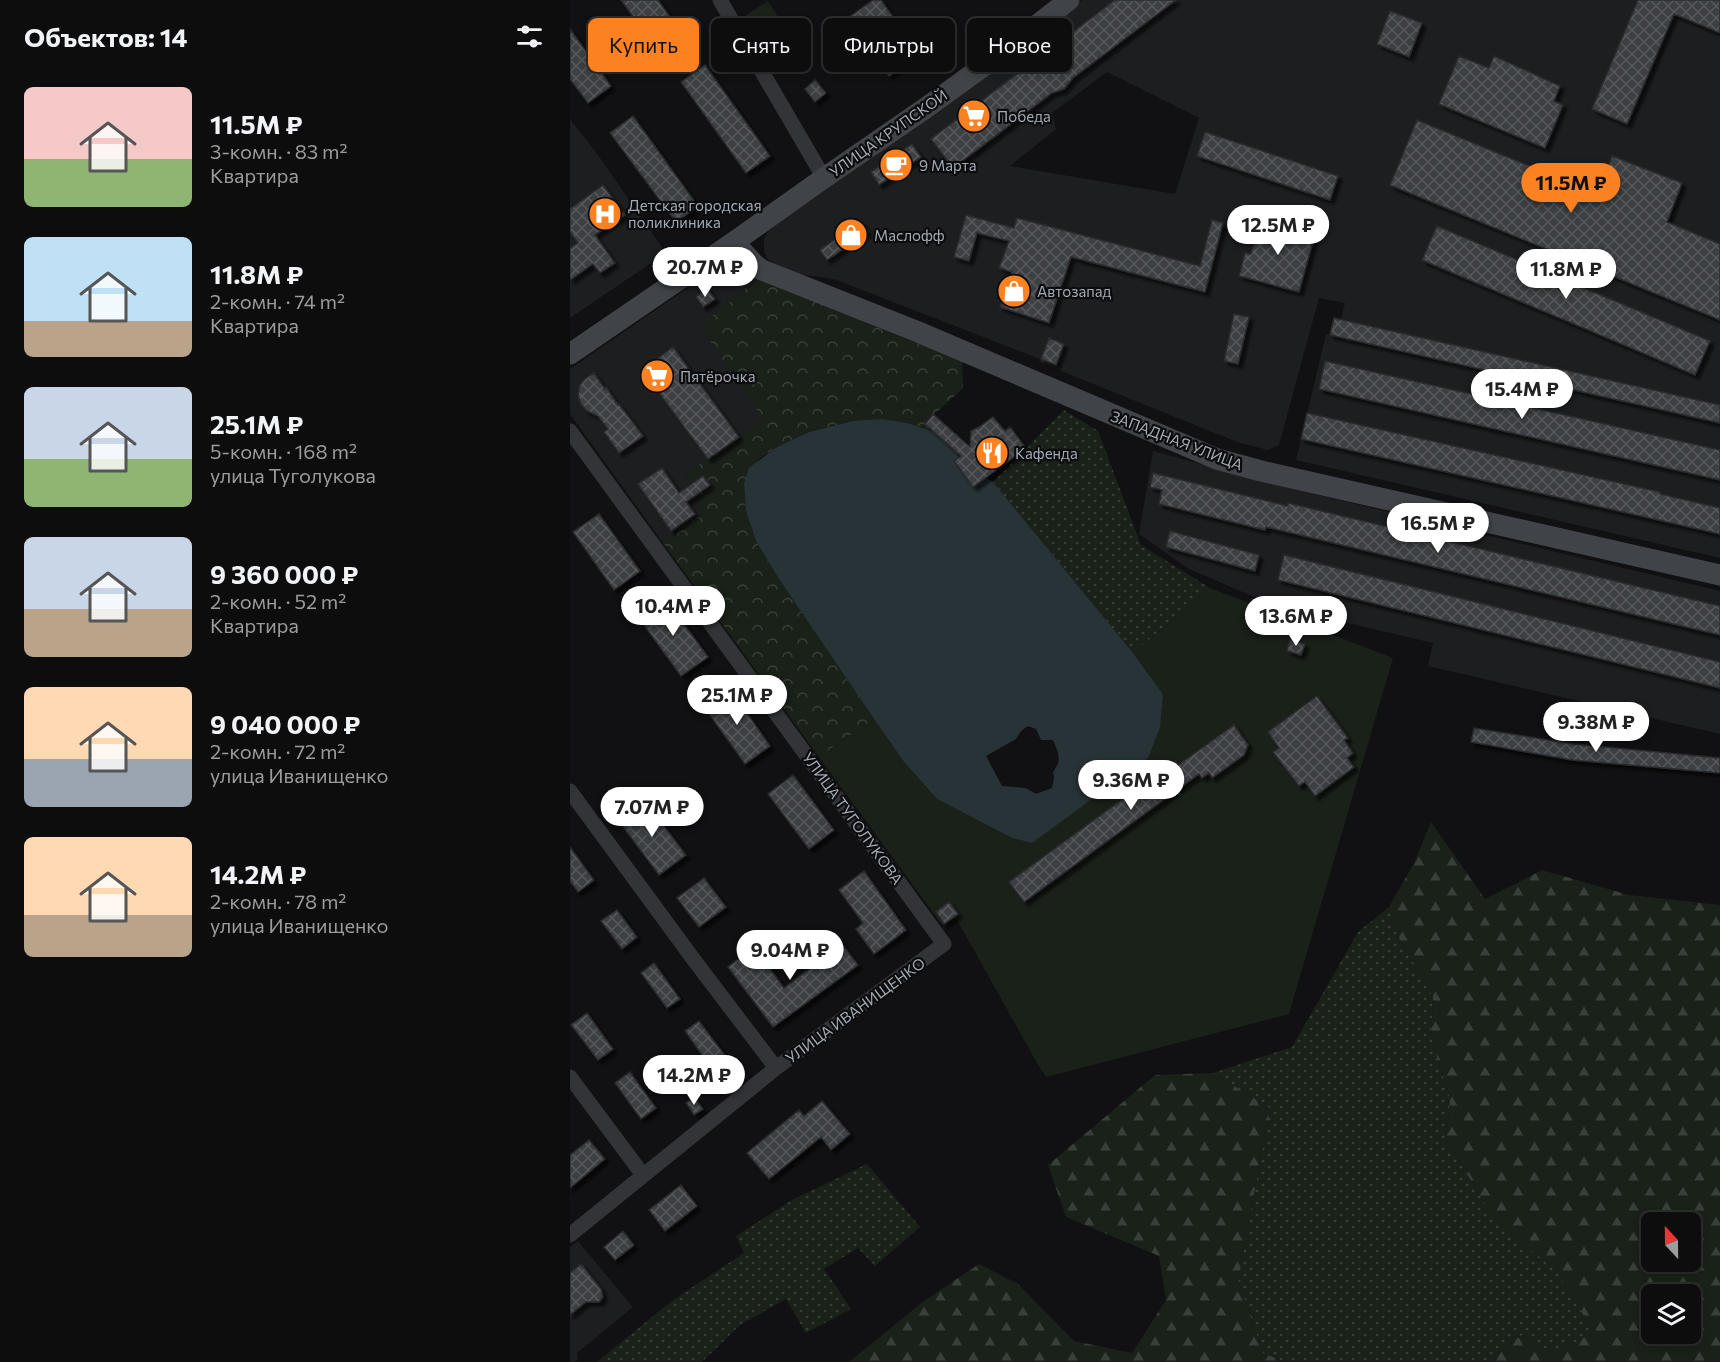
<!DOCTYPE html>
<html lang="ru">
<head>
<meta charset="utf-8">
<style>
	body { margin:0; font-family:Commissioner,sans-serif; background:#1b1b1c; color:#f1f3f6; height:100vh; display:flex; flex-direction:column; font-size:22px; white-space:nowrap }
	* { box-sizing:border-box; margin:0 }
	p { font-size:20px; color:#9a9c9e }
	.icon { flex:none; width:33px; height:33px; fill:none; stroke:currentColor; stroke-width:2; stroke-linecap:round; stroke-linejoin:round }
	.map { position:relative; flex:1; overflow:hidden }
	.sheet { display:flex; flex-direction:column; background:#0d0d0e; width:570px }
	.sheet>* { flex:none }
	.guide { position:absolute; left:18px; top:18px; width:570px; height:54px; display:flex; gap:12px }
	.needle { width:39px; rotate:338deg }
	.controls { position:absolute; left:1071px; top:1212px; display:grid; gap:12px }
	.controls a { display:grid; place-items:center; width:60px; height:60px; border-radius:9px; background:#0d0d0e; box-shadow:0 3px 9px #0003,0 0 0 2px #2d2d2e; font-size:30px }
	.price { position:absolute; translate:-50% -51px; padding:0 14px; border-radius:21px; background:#fff; color:#222; font-size:20px; line-height:39px; filter:drop-shadow(0 2px 3px #0008) }
	.price::after { content:''; position:absolute; left:50%; top:36px; width:18px; height:14px; margin-left:-9px; background:inherit; clip-path:polygon(0 0,100% 0,50% 100%) }
	.price.selected { background:#fb8121; color:#111 }
	ul { padding:0; list-style:none }
	li { display:flex; align-items:center; gap:18px; height:150px; padding:0 24px }
	li span { display:grid; place-items:center; flex:none; width:168px; height:120px; border-radius:9px; color:#555 }
	li>.icon { margin-inline-start:auto }
	span .icon { width:72px; height:72px; fill:#fffc; stroke-width:1 }
	li b { font-size:26px }
	h2 { display:flex; justify-content:space-between; align-items:center; height:72px; padding:0 24px; font-size:26px }
	.chip { padding:0 21px; border-radius:9px; background:#0d0d0e; box-shadow:0 3px 9px #0003,0 0 0 2px #2d2d2e; font-size:21px; line-height:54px }
	.chip.selected { background:#fb8121; color:#111 }
	main { display:flex; flex:1; min-height:0 }
	.map>svg:first-child { display:block }
</style>
</head>
<body>
<main>
<section class="sheet">
<h2>Объектов: 14<svg class="icon" aria-label="filters" viewBox="0 0 24 24"><path d="M4 7h16M4 17h16"/><circle cx="9" cy="7" r="2"/><circle cx="15" cy="17" r="2"/></svg></h2>
<ul>
<li><span style="background:linear-gradient(#f6c9c9 60%,#8fb573 0)"><svg class="icon" aria-label="home" viewBox="0 0 24 24"><path d="M3 11l9-7 9 7M6 9v11h12V9"/></svg></span><div><b>11.5M ₽</b><p>3-комн. · 83 m²</p><p>Квартира</p></div></li>
<li><span style="background:linear-gradient(#bfe0f5 70%,#b9a48a 0)"><svg class="icon" aria-label="home" viewBox="0 0 24 24"><path d="M3 11l9-7 9 7M6 9v11h12V9"/></svg></span><div><b>11.8M ₽</b><p>2-комн. · 74 m²</p><p>Квартира</p></div></li>
<li><span style="background:linear-gradient(#c9d6e8 60%,#8fb573 0)"><svg class="icon" aria-label="home" viewBox="0 0 24 24"><path d="M3 11l9-7 9 7M6 9v11h12V9"/></svg></span><div><b>25.1M ₽</b><p>5-комн. · 168 m²</p><p>улица Туголукова</p></div></li>
<li><span style="background:linear-gradient(#c9d6e8 60%,#b9a48a 0)"><svg class="icon" aria-label="home" viewBox="0 0 24 24"><path d="M3 11l9-7 9 7M6 9v11h12V9"/></svg></span><div><b>9 360 000 ₽</b><p>2-комн. · 52 m²</p><p>Квартира</p></div></li>
<li><span style="background:linear-gradient(#ffd9b3 60%,#9aa5b1 0)"><svg class="icon" aria-label="home" viewBox="0 0 24 24"><path d="M3 11l9-7 9 7M6 9v11h12V9"/></svg></span><div><b>9 040 000 ₽</b><p>2-комн. · 72 m²</p><p>улица Иванищенко</p></div></li>
<li><span style="background:linear-gradient(#ffd9b3 65%,#b9a48a 0)"><svg class="icon" aria-label="home" viewBox="0 0 24 24"><path d="M3 11l9-7 9 7M6 9v11h12V9"/></svg></span><div><b>14.2M ₽</b><p>2-комн. · 78 m²</p><p>улица Иванищенко</p></div></li>
</ul>
</section>
<div class="map">
<svg width="1150" height="1362" viewBox="0 0 1150 1362">
	<defs>
		<pattern id="grass-dots" width="8" height="8" patternUnits="userSpaceOnUse" patternTransform="scale(1.5)"><rect width="8" height="8" fill="#1a2119"/><path d="M2 2h.1M6 6h.1" fill="none" stroke="#383f38" stroke-width="1.8" stroke-linecap="round"/></pattern>
		<pattern id="forest-firs" width="22" height="20" patternUnits="userSpaceOnUse" patternTransform="scale(1.5)"><rect width="22" height="20" fill="#1a2119"/><path d="M5 1l3.5 6h-7zM16 11l3.5 6h-7z" fill="#383f38"/></pattern>
		<pattern id="park-crowns" width="20" height="18" patternUnits="userSpaceOnUse" patternTransform="scale(1.5)"><rect width="20" height="18" fill="#1a2119"/><path d="M2 6a3 3 0 1 1 6 0M12 15a3 3 0 1 1 6 0" fill="none" stroke="#383f38"/></pattern>
		<pattern id="building-cross-hatch" width="8" height="8" patternUnits="userSpaceOnUse" patternTransform="scale(1.5)"><rect width="8" height="8" fill="#3d4043"/><path d="M0 0l8 8M0 8l8-8" fill="none" stroke="#56595c"/></pattern>
		<filter id="shadow"><feDropShadow dx="4" dy="4" stdDeviation="1.5" flood-color="#0009"/></filter>
	</defs>
	<rect width="100%" height="100%" fill="#111113"/>
	<path fill="#1d1e20" fill-rule="evenodd" d="M512 0H1150V558L726 460 756 334 760 335 764 318 771 319 775 303 749 298 709 445 698 450 667 442 469 362 470 359 264 279 226 274 201 262 197 258 194 251V239L199 230 434 61ZM537 72 629 118 605 194 440 166 486 129 482 113Z
		M0 119 28 155 96 253 0 318Z
		M164 270 190 277 130 326 194 419 116 474 133 513 93 543 0 414V369L142 271Z
		M583 451 719 488 1150 591V734L858 666 863 643 705 606 619 569 569 534Z
		M8 1241 63 1307 7 1353 8 1360 5 1362H0V1247Z"/>
	<path fill="url(#grass-dots)" d="M494 410 528 431 571 545 640 588 563 653 423 482Z
		M819 907 827 934 863 997 861 1036 880 1099 876 1140 924 1218 987 1271 1025 1332 985 1354 952 1335 914 1362H715L693 1353 668 1280 700 1108 643 1073 722 1047 788 932Z
		M297 1164 350 1227 305 1266 288 1248 254 1269 281 1309 236 1333 216 1299 170 1325 132 1362H27L103 1300 174 1253 166 1236 222 1200Z"/>
	<path fill="url(#forest-firs)" fill-rule="evenodd" d="M861 822 915 899 972 870 1059 895 1150 905V1362H914L952 1335 985 1354 1024 1332 986 1271 924 1218 876 1140 880 1099 861 1036 863 997 827 934 819 907 844 863ZM1082 1222H1120V1262H1082ZM1082 1294H1120V1334H1082Z
		M643 1073 700 1108 668 1280 693 1353 715 1362H279L354 1301 409 1264 448 1284 504 1341 562 1353 596 1300 589 1256 496 1217 478 1165 585 1075Z"/>
	<path fill="url(#park-crowns)" d="M190 277 392 359 393 388 355 423 364 432 341 424 283 421 239 432 207 447 189 459 174 484 176 511 186 541 209 579 304 719 249 757 93 543 133 513 116 474 193 419 130 326Z"/>
	<path fill="#1a2119" d="M198 1 232 54 204 72 170 19Z
		M640 588 823 658 719 1014 476 1077 467 1063 386 918 373 926 249 757 304 719 334 762 367 799 442 838 462 843 593 694 563 653Z"/>
	<path fill="#273337" fill-rule="evenodd" d="M313 419 341 424 364 432 388 454V458L384 462 403 487 416 478 423 482 563 653 593 694 590 727 578 758 462 843 442 838 367 799 334 762 304 719 209 579 186 541 176 511 174 484 179 468 207 447 239 432 283 421ZM458 726 466 729 471 740H483C488 752 493 760 483 772L484 777 482 788 466 794 456 788 432 786 416 756 446 739 451 731Z"/>
	<path fill="url(#building-cross-hatch)" stroke="#2b2c2f" stroke-width="1.5" filter="url(#shadow)" d="M51 0H88L112 34 89 52Z
		M303 0H311L349 54 319 76 278 18Z
		M545 0H606L503 78 494 89 482 93 383 168 361 139 459 65 463 56 468 52 483 47Z
		M1068 0H1150V33L1104 14 1057 124 1022 109Z
		M820 11 852 23 839 57 807 44Z
		M0 29 41 86 18 103 0 79Z
		M889 56 919 68 924 56 990 86 984 101 993 105 975 148 869 104Z
		M135 65 200 156 176 173 111 82Z
		M245 80 256 93 245 102 235 89Z
		M63 116 128 206 106 222 40 133Z
		M847 120 1028 194 1042 156 1112 183 1097 222 1150 244V320L820 185Z
		M635 132 768 176 760 200 627 156Z
		M342 144 351 157 309 185 301 172Z
		M33 185 55 215 25 235 45 263 30 273 23 264 0 280V248L8 243 0 232V209Z
		M396 215 444 228 447 218 630 266 642 220 653 223 635 292 501 257 479 323 430 307 442 272 429 268 439 241 407 233 399 261 384 257Z
		M691 219 745 234 729 292 669 276 675 253 681 254Z
		M291 221 298 232 257 260 250 250Z
		M867 226 1140 341 1125 375 852 260Z
		M137 288 145 299 133 307 126 297Z
		M664 314 679 317 668 364 654 361Z
		M764 318 1150 405V423L760 335Z
		M479 338 494 344 486 365 471 359Z
		M103 347 169 437 138 459 72 370Z
		M755 361 1150 450V480L749 389Z
		M24 373 35 389 36 387 48 405 49 404 73 436 49 453 34 432 38 429 28 416 17 411 11 404 8 395 10 385 16 378Z
		M737 413 1090 492V494L1150 508V534L731 439Z
		M363 414 400 447 401 431 409 427 423 417 435 431 440 427 456 448 403 487 384 461 391 456 355 424Z
		M92 468 109 493 133 476 140 485 116 502 125 514 101 531 68 484Z
		M583 473 718 506V503L1150 606V635L696 527 695 530 589 504 592 490 580 487Z
		M29 514 70 571 44 590 3 532Z
		M600 531 689 555 685 571 596 547Z
		M714 555 1150 662V688L708 580Z
		M95 598 138 657 111 676 68 617Z
		M720 639 735 644 731 655 717 651Z
		M160 689 200 746 175 764 134 707Z
		M747 696 778 738 774 740 783 753 777 758 784 767 745 796 735 782 729 786 703 752 709 748 698 732Z
		M664 725 678 745 674 755 642 778 639 773 632 778 629 774 454 902 439 882 605 761 608 765Z
		M904 728 1003 744 1150 758V773L1002 760 901 742Z
		M223 775 264 830 239 849 198 794Z
		M74 800 116 855 89 875 48 820Z
		M0 847 24 880 8 892 0 881Z
		M294 871 336 930 304 954 286 929 293 923 269 890Z
		M134 878 156 907 129 927 107 898Z
		M379 902 388 914 374 924 366 912Z
		M47 910 67 937 52 949 31 921Z
		M268 939 288 965 203 1027 158 967 184 947 214 988 239 969 235 964Z
		M84 963 110 999 97 1008 71 973Z
		M17 1013 43 1049 28 1060 1 1025Z
		M129 1021 157 1058 142 1069 115 1031Z
		M60 1072 86 1108 71 1119 45 1083Z
		M124 1097 133 1109 124 1115 116 1103Z
		M252 1101 280 1134 261 1150 251 1137 199 1179 177 1153 229 1110 234 1116Z
		M19 1140 35 1159 0 1188V1155Z
		M111 1185 127 1206 95 1231 79 1210Z
		M53 1231 64 1245 45 1260 34 1247Z
		M11 1264 31 1289 33 1297 29 1302H16L0 1315V1273Z"/>
	<g fill="none" stroke-linecap="round" stroke-linejoin="round">
		<path stroke="#323438" stroke-width="15" d="M150 0 254 178
			M0 431 374 944 206 1068 0 1235
			M0 791 124 960 206 1068
			M0 1077 73 1175"/>
		<path stroke="#404448" stroke-width="21" d="M164 242 184 264 192 270 346 331 647 459 691 471 1150 575
			M0 354 164 242 254 178 357 107 429 55 499 0"/>
	</g>
	<defs>
		<g id="supermarket-disc" transform="scale(1.725)"><circle r="9.5" fill="#fb8121" stroke="#0c0c0e"/><path d="M-6-5.5h2.5l.6 2H6L4.5 2H-2.5L-4.4-4H-6ZM-1.5 3.2a1.3 1.3 0 1 0 .1 0ZM3 3.2a1.3 1.3 0 1 0 .1 0Z" fill="#fff"/></g>
		<g id="cafe-disc" transform="scale(1.725)"><circle r="9.5" fill="#fb8121" stroke="#0c0c0e"/><path d="M-5.5-4.5H6V0H3Q3 3.5 0 3.5H-2.5Q-5.5 3.5-5.5 0ZM3-3.2v2h1.7v-2ZM-6 4.5H4V6H-6Z" fill="#fff"/></g>
		<g id="hospital-disc" transform="scale(1.725)"><circle r="9.5" fill="#fb8121" stroke="#0c0c0e"/><path d="M-5-5h3v3.5h4V-5h3V5h-3V1.5h-4V5h-3Z" fill="#fff"/></g>
		<g id="shop-disc" transform="scale(1.725)"><circle r="9.5" fill="#fb8121" stroke="#0c0c0e"/><path d="M-5-2.5h2.3a2.7 3.5 0 0 1 5.4 0H5L5.5 6h-11ZM-1.5-2.5h3a1.5 2.3 0 0 0-3 0Z" fill="#fff"/></g>
		<g id="restaurant-disc" transform="scale(1.725)"><circle r="9.5" fill="#fb8121" stroke="#0c0c0e"/><path d="M-5-6h1v4h1v-4h1v4h1v-4h1v5L-1.5 .5V6h-2V.5L-5-1ZM5-6V6H3V1.5H1.5Q1.5-4 5-6Z" fill="#fff"/></g>
	</defs>
	<g fill-rule="evenodd">
		<use href="#supermarket-disc" x="404" y="116"/>
		<use href="#cafe-disc" x="326" y="165"/>
		<use href="#hospital-disc" x="35" y="214"/>
		<use href="#shop-disc" x="281" y="235"/>
		<use href="#shop-disc" x="444" y="291"/>
		<use href="#supermarket-disc" x="87" y="376"/>
		<use href="#restaurant-disc" x="422" y="453"/>
	</g>
	<g text-anchor="middle" dominant-baseline="central" stroke-width="4.5" stroke-linejoin="round" paint-order="stroke">
		<g font-size="15" fill="#a2abb4" stroke="#0c0c0e" text-anchor="start">
			<text x="427" y="116">Победа</text>
			<text x="349" y="165">9 Марта</text>
			<text x="58" y="205">Детская городская<tspan x="58" dy="17">поликлиника</tspan></text>
			<text x="304" y="235">Маслофф</text>
			<text x="467" y="291">Автозапад</text>
			<text x="110" y="376">Пятёрочка</text>
			<text x="445" y="453">Кафенда</text>
		</g>
		<g font-size="15" fill="#a2abb4" stroke="#0c0c0e">
			<text transform="translate(318 133) rotate(-35)">УЛИЦА КРУПСКОЙ</text>
			<text transform="translate(607 440) rotate(21)">ЗАПАДНАЯ УЛИЦА</text>
			<text transform="translate(283 818) rotate(54)">УЛИЦА ТУГОЛУКОВА</text>
			<text transform="translate(285 1010) rotate(-36)">УЛИЦА ИВАНИЩЕНКО</text>
		</g>
	</g>
</svg>
<div class="controls">
<a><svg class="needle" viewBox="-14 -14 28 28"><path d="M0-13l5 13h-10z" fill="#e53935"/><path d="M0 13l5-13h-10z" fill="#9a9c9e"/></svg></a>
<a><svg class="icon" aria-label="layers" viewBox="0 0 24 24"><path d="M12 4l9 5-9 5-9-5zM3 14l9 5 9-5"/></svg></a>
</div>
<b class="price selected" style="left:1001px;top:214px">11.5M ₽</b>
<b class="price" style="left:708px;top:256px">12.5M ₽</b>
<b class="price" style="left:135px;top:298px">20.7M ₽</b>
<b class="price" style="left:996px;top:300px">11.8M ₽</b>
<b class="price" style="left:952px;top:420px">15.4M ₽</b>
<b class="price" style="left:868px;top:554px">16.5M ₽</b>
<b class="price" style="left:103px;top:637px">10.4M ₽</b>
<b class="price" style="left:726px;top:647px">13.6M ₽</b>
<b class="price" style="left:167px;top:726px">25.1M ₽</b>
<b class="price" style="left:1026px;top:753px">9.38M ₽</b>
<b class="price" style="left:561px;top:811px">9.36M ₽</b>
<b class="price" style="left:82px;top:838px">7.07M ₽</b>
<b class="price" style="left:220px;top:981px">9.04M ₽</b>
<b class="price" style="left:124px;top:1106px">14.2M ₽</b>
<div class="guide">
<a class="chip selected">Купить</a>
<a class="chip">Снять</a>
<a class="chip">Фильтры</a>
<a class="chip">Новое</a>
</div>
</div>
</main>
</body>
</html>
